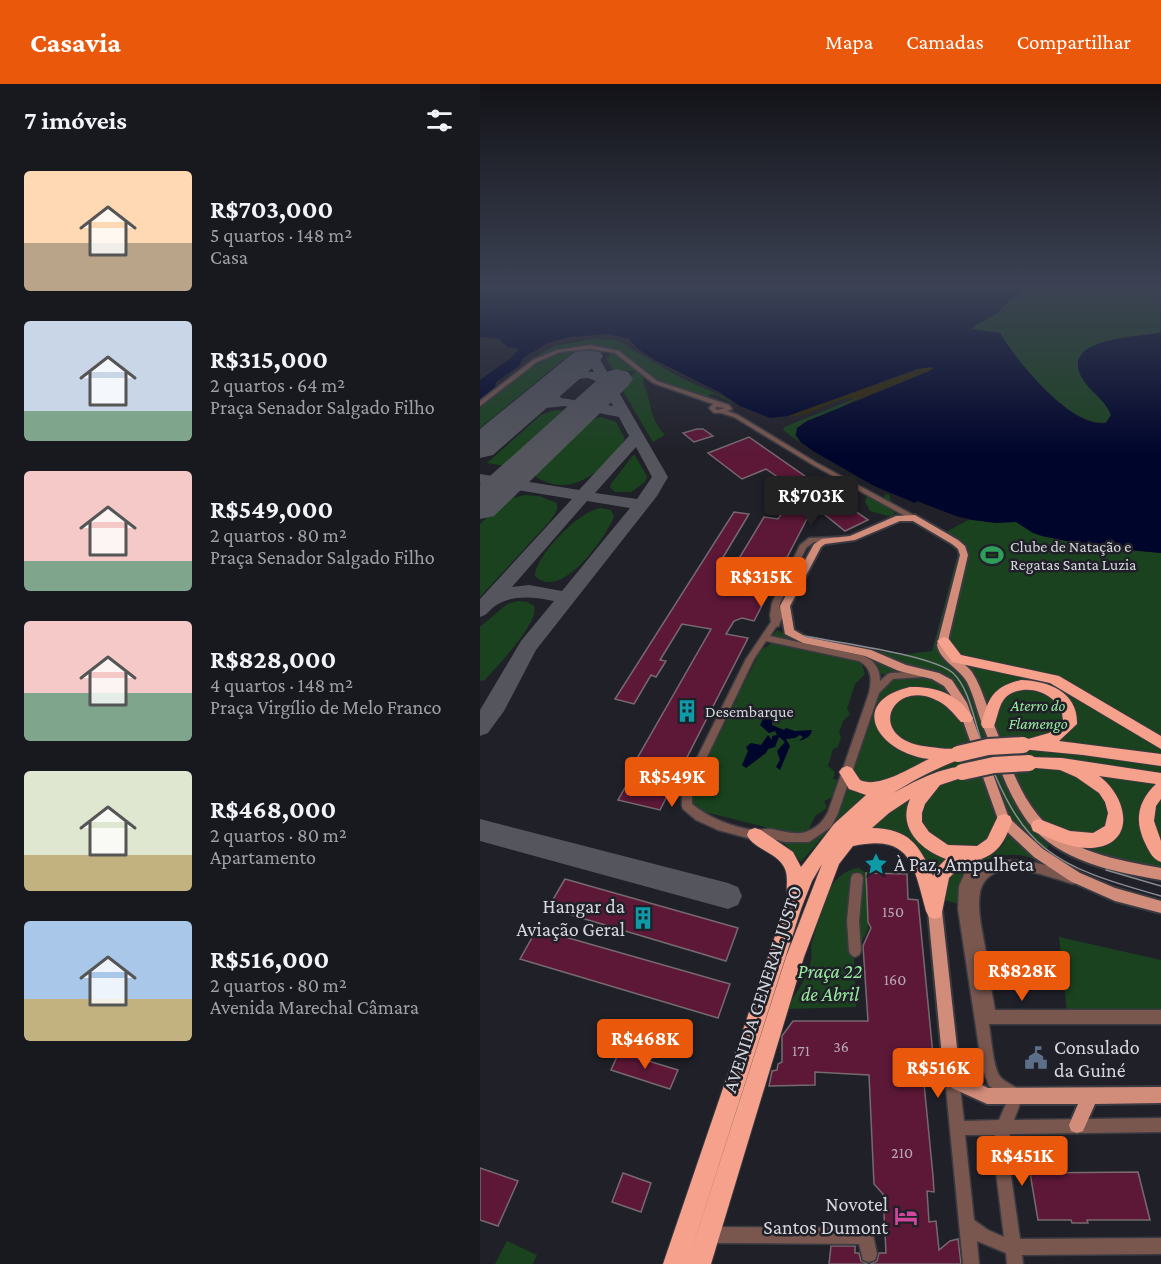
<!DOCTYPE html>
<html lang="pt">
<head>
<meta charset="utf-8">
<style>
	body { margin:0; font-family:"Crimson Pro",serif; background:#25252c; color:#f1f3f6; height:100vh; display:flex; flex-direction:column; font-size:22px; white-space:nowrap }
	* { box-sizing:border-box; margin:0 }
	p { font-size:20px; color:#9fa0a4 }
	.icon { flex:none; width:33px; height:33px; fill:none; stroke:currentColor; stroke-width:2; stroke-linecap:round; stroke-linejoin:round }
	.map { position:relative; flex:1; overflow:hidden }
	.details { display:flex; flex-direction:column; background:#18181f; width:480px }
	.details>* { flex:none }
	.price { position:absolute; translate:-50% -51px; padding:0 14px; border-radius:6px; background:#ea580c; color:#fff; font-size:20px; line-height:39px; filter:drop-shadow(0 2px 3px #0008) }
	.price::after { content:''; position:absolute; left:50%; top:36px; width:18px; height:14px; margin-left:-9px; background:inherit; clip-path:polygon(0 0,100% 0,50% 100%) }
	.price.current { background:#222; color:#fff }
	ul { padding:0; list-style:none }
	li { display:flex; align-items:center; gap:18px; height:150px; padding:0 24px }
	li span { display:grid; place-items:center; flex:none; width:168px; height:120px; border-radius:6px; color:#555 }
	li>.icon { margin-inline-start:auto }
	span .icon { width:72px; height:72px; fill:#fffc; stroke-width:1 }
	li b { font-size:26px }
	h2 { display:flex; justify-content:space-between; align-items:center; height:72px; padding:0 24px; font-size:26px }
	header { display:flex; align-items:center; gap:36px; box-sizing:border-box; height:84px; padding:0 30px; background:#ea580c; color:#fff }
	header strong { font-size:28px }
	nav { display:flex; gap:33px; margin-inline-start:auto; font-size:21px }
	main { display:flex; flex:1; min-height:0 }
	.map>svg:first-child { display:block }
</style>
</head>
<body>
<header>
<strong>Casavia</strong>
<nav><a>Mapa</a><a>Camadas</a><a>Compartilhar</a></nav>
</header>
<main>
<section class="details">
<h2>7 imóveis<svg class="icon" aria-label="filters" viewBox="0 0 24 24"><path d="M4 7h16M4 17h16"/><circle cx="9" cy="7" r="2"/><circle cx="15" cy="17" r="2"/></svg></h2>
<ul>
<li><span style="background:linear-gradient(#ffd9b3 60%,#b9a48a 0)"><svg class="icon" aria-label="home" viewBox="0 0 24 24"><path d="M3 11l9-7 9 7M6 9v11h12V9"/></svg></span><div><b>R$703,000</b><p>5 quartos · 148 m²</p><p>Casa</p></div></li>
<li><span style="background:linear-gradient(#c9d6e8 75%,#7fa58c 0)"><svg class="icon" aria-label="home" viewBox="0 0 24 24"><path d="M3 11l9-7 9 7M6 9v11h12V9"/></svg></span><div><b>R$315,000</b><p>2 quartos · 64 m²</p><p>Praça Senador Salgado Filho</p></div></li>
<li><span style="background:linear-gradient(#f6c9c9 75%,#7fa58c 0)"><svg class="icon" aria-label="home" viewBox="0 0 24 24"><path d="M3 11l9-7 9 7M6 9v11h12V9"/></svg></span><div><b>R$549,000</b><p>2 quartos · 80 m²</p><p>Praça Senador Salgado Filho</p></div></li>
<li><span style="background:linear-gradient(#f6c9c9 60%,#7fa58c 0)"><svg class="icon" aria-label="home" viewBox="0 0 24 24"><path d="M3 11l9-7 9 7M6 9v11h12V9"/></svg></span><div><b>R$828,000</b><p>4 quartos · 148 m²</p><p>Praça Virgílio de Melo Franco</p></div></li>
<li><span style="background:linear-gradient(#dfe7d0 70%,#c2b280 0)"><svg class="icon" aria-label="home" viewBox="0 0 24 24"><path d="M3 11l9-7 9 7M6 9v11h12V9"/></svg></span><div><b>R$468,000</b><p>2 quartos · 80 m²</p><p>Apartamento</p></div></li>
<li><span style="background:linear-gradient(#a9c7e8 65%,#c2b280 0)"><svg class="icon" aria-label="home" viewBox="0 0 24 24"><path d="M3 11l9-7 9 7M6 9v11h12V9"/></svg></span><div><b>R$516,000</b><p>2 quartos · 80 m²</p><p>Avenida Marechal Câmara</p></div></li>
</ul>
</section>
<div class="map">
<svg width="681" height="1180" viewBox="0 0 681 1180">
	<rect width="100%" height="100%" fill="#202029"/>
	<path fill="#1a421e" d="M543 204H681L680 249C660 251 584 255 601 290 608 306 625 315 631 331L626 338C592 345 535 276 520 249L490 245 516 229Z
		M114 255 138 256 149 264 203 295 242 312 256 321 235 310 227 311 246 319 237 318 174 296 148 272 131 264 111 262 74 268 49 276 74 262Z
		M97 265 0 344V324C30 300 58 272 97 265Z
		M133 268 147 277 164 294C162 301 167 305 168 312 172 330 173 337 185 351L173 358 140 302 155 288 137 285 134 287 126 275Z
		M372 314H378L357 326 327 337 317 344 316 351 314 350 319 358 303 346 304 343 374 315Z
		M76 326 88 327 27 382 7 379 61 331Z
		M121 333 136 338 145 355C125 385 93 416 56 393L55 388 58 383 106 338Z
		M154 370 167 392 165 398 151 408H135L130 404 131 400Z
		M405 410 410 411V415L416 421 412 425 415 428 412 433 390 427 385 417 387 413 384 411 404 415Z
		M45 411 59 412 77 419V426L70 437 0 513V440L25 416Z
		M121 424 131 426 134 433C125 454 81 518 55 492 56 471 100 426 121 424Z
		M490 435 516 439 534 437 562 452 617 463 681 469V786L653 782 566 754H560L569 762 566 766 553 754 534 753 553 775C534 767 518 771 500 779L503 785 496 789 499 778 516 768 526 757C503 774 463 804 435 782 426 775 422 766 411 760 405 757 397 756 390 753 378 748 368 741 357 736L321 778 302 757 349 743 356 735 355 716 351 714 344 717 347 724 335 732 329 745 319 750 309 749 221 727 210 718 211 707 243 642 242 640 257 615 255 613 263 602 281 566 292 559 381 577 385 590 375 600 367 625 370 630 363 637 359 649 361 653 358 663 353 665 348 682 355 688 353 695 367 696 404 590H401L392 576 380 570 292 553 297 546 317 557 409 576 322 552 421 571 452 567 478 469 466 448Z
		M38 517 47 518 54 522C60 538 17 582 5 596L0 597V543L27 520Z
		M490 782 480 820 464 816C467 795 470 790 490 782Z
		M379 784 386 789 388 845 374 873 376 923 307 925C317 905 335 887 331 863 340 835 344 788 379 784Z
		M579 853 681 876V928L587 929Z
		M27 1157 57 1171 53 1180H15Z"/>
	<path fill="#302807" d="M446 283 453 285 363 322 378 314C354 312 333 334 308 332Z"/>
	<path fill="#00052c" d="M0 204H543L530 215 519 228 490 245 520 249C536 276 591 345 626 339L631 331C625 315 607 306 600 290 584 251 667 254 681 248V469L617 463 562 452 553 449 536 438 516 439 492 436 476 432 437 417 435 419 394 402 333 367 321 358 316 351 317 344 327 337 445 289 453 285 452 283 437 285 308 332 290 334 260 322 241 309 173 275 158 265 149 255 129 250 90 253 68 259 43 274 39 282 16 298 15 303 0 315V296L32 273 39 265 28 263 19 255 0 253Z
		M284 633 292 636V641L304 646 306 644 315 647 332 646C331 653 325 655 319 657L323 653 320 651 315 654 306 655 310 662 300 686 296 683 300 676 297 667 305 658 299 653 295 663 288 665 286 669 266 684 262 681 268 667 266 663 271 659 281 661 288 651 292 656V652L297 651 295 647 289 649 280 641Z"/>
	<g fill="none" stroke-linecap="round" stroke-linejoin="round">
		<path fill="#54555d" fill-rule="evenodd" d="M113 270 119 274 188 393 177 412 56 566 24 627 8 649 0 652V626L41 557 74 517C55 513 32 510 15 522 9 526 8 531 0 533V515L92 415 0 400V390L99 406 149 352 139 333 84 322 66 324 42 332 35 328 37 325 68 316 64 311V304L72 300V295L95 287 114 288 109 278H101L99 275 101 272ZM108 294 121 299 133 322 81 314 78 310 76 302 96 295ZM156 363 172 393 157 415 115 409ZM107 417 150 424 82 507 49 501 32 503Z
			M0 735 248 799 258 803 262 812 258 821 248 825 0 757Z"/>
		<path fill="#54555d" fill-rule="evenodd" d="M108 263 119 266 123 272 119 278 13 371 0 374V345L97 266Z
			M137 285 148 288 153 295 148 302 14 432 0 435V401L126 288Z"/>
	</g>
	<path fill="#5d1838" stroke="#766a6e" stroke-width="1.5" d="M217 345H223L233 352 214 358 203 349Z
		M269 353 388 436 365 447 340 427 328 433 274 537 262 534 254 537 246 550 268 554 180 726 138 716 151 693 147 692 231 545 202 540 180 576 186 577 176 593 171 591 154 620 135 615 254 428 269 430 242 475 257 478 284 433 298 435 304 426 299 423 325 412 286 385 262 395 228 369Z
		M386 789 427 790 428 815 438 816 453 971 443 989 453 1092 454 1108 447 1107 449 1138 456 1137 459 1166 470 1157 478 1155 481 1180H390L397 1177 399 1169H406L403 1110 394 1100 389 991 335 988V1001L289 1002 292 987 297 986 298 980 302 978V952L313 937H388L383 862 391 844 388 838Z
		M85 795 258 844 246 877 68 824Z
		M57 845 250 900 238 934 40 875Z
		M139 968 198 986 190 1005 131 986Z
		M0 1084 38 1097 18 1142 0 1136Z
		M658 1088 670 1136H607L608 1139H592L591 1136H558L550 1089Z
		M143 1089 171 1099 161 1128 132 1118Z
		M351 1162H375V1169H379L381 1177 388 1180H349Z"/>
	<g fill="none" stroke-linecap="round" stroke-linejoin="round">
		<g stroke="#3a3a42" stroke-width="3">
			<path id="minor" d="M110 261 139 267 177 297 249 321 252 325 247 327 258 331 337 379 439 434 438 436H432L333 381 254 333 241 329H234L229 324 233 320 173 299 135 269 110 265 80 268 57 278 0 322V317L53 276 77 266ZM237 323 245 324 237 326 235 324Z
				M355 453 359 455 358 457 334 458 326 464 300 519 299 525 302 520 305 519 309 522 300 538 299 542 296 543 290 552 384 572C395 577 400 585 400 597L408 590 411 589 444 587 448 590 444 593 413 595 399 609 358 729 351 743 329 758H305L288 754 275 756 238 746 216 736 203 725 202 722V704L266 575 291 538 290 531 292 519 320 461 329 454ZM286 557 379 577C392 584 392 595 389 609L348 728C344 736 337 744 328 747 318 752 302 747 291 745 285 744 279 747 272 746 250 742 229 734 212 720V704L274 575Z
				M499 764 503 766 505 769 491 801C493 797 495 792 498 788 518 764 572 782 597 791L599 795 597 799 593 800C572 794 538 780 517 788 508 791 502 799 500 808 497 827 502 845 505 863 508 884 511 905 515 926H681V940H509C511 952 513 981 519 991 524 1000 539 1001 543 1012L534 1036 681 1034V1048L530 1050 527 1064 540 1155 681 1154V1170L542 1171 543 1180H527L526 1169 497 1157 499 1180H483L465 994 467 989 472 987 477 989 479 994 484 1037 519 1036 528 1015 509 1002 502 983 478 825 479 802 495 766ZM485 1051H515L513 1064 524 1153 508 1146 494 1136Z
				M377 789 381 790 383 794 379 837 381 867 379 871 375 873 371 871 369 867 367 837 371 794 373 790Z
				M229 1143 386 1144 392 1146 397 1170 395 1176 389 1178 383 1176 379 1160 229 1159 223 1157 221 1151 223 1145Z"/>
		</g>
		<g stroke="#3a3a42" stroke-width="4">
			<path id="major" d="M435 431 478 456 485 462 488 471 467 561 468 566C475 574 485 579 492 588 503 605 507 625 515 643 527 672 537 705 557 730 586 768 637 776 681 784V796C635 788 579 778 548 738 527 710 516 673 503 642 497 627 494 612 487 598 479 584 460 577 457 561L480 471 478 465 472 460 433 437H420L375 456 345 460 341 463 310 522 314 546 326 553 391 566 426 581 459 589 472 596 487 619 529 734 563 765 600 789 635 804 681 817V829L635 817 590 797 554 773 520 741 477 620 464 602 452 595 419 587 385 572 323 559 305 550 300 522 334 460 342 455 370 452 416 432Z
				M455 821 460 822 462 827 479 982 484 992 508 1004 681 1003V1019L615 1020 603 1047 597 1049 591 1047 589 1041 598 1020H507L472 1004 463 983 448 827 450 822Z"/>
		</g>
		<g stroke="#3a3a42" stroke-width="2">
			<path id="highway" d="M463 553 468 554 481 571 579 592 681 652V665L570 599 472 578 457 557Z
				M541 596C569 597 598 608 597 640L579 657 681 670V682L603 671 541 665 539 661 541 657 569 649 583 638C584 611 546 596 526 613 518 621 518 634 513 644H503L501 640C509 613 513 603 541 596Z
				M430 603C456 602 480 611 493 634L491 638H481C474 630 466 620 456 616 410 594 384 657 450 663 459 664 470 666 478 664L483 666 485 670 483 674C457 684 433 696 410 711 425 702 470 678 487 684L490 688 487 692 460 701 445 720 442 729V738L449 748 468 761 497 762 507 755 518 732 524 730 530 732 532 737C516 786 497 766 469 794L461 833 455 835 449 833 446 827C433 780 431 750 373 762L359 780 324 873 231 1180H207L306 873 342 780 332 797 321 825 207 1180H183L308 814C305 805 309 795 305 785 298 768 274 766 267 751L269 746 275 744 281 746 313 768 321 783 354 740 386 711 369 705 359 688 362 684 367 682 372 684 380 696C398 705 432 683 449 675 398 669 366 618 430 603ZM430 715C417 744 441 766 466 775L457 784 453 792C439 760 429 745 392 744L409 729Z
				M549 673 582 674 681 689V715L676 722 674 737 681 757V778C673 775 670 769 666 761 654 738 657 718 676 700L619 692C647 712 658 760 612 764 592 765 571 755 553 747L551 742 553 737 559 735 590 747 613 749 625 742 628 729 625 718 619 709 596 693 580 686 544 683 541 679 544 675Z"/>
		</g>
		<use href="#minor" fill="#79574e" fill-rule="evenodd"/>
		<use href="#major" fill="#d28c7a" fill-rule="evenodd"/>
		<use href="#highway" fill="#f5a18b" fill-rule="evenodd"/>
		<path stroke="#898a91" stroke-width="1.5" d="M324 552C355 558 453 571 473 589 489 604 494 636 501 656 542 767 570 781 681 812
			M626 786 681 802"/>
		<g stroke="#3a3a42" stroke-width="20" stroke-linecap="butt">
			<path id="highway-bridge" d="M478 670 508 663 543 661
				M482 688 514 681 549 679"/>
		</g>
		<use href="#highway-bridge" stroke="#f5a18b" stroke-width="16"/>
	</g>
	<linearGradient id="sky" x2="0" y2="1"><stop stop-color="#121217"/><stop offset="0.55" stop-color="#3c4254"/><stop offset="1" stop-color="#3c4254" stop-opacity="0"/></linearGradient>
	<rect width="681" height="369" fill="url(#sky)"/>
	<defs>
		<g id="stadium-bare" transform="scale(1.8)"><path d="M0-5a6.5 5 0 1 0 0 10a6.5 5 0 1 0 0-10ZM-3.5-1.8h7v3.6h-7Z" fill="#2e9e5b" stroke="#202029" stroke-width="2.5" paint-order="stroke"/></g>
		<g id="building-bare" transform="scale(1.8)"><path d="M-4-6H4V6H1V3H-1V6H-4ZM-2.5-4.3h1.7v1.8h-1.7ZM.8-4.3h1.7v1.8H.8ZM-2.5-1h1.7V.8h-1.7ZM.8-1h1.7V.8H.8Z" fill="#0f9aa8" stroke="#202029" stroke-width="2.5" paint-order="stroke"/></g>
		<g id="sight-bare" transform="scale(1.8)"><path d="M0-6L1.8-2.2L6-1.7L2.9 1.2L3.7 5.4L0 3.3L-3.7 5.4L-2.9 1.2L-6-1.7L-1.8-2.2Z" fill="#0f9aa8" stroke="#202029" stroke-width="2.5" paint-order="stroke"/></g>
		<g id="civic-bare" transform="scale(1.8)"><path d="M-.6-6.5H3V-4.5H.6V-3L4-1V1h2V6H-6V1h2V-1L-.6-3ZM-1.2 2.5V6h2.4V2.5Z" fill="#5c6f8a" stroke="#202029" stroke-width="2.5" paint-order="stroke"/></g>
		<g id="hotel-bare" transform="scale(1.8)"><path d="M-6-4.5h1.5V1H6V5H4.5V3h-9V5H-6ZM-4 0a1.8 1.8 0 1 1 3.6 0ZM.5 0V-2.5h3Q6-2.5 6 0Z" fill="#d1479c" stroke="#202029" stroke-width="2.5" paint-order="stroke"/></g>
	</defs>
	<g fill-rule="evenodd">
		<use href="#stadium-bare" x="512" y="471"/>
		<use href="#building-bare" x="207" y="627"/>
		<use href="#sight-bare" x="396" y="780"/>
		<use href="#building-bare" x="163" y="834"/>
		<use href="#civic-bare" x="556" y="974"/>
		<use href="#hotel-bare" x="426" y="1132"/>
	</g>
	<g text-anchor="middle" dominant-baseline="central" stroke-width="5" stroke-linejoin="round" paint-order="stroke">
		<g font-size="16" fill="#d7d8de" stroke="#202029" text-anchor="start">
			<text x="530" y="462">Clube de Natação e<tspan x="530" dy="18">Regatas Santa Luzia</tspan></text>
			<text x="225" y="627">Desembarque</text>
		</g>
		<g font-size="16" font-style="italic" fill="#98ec9d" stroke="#202029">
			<text x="558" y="621">Aterro do<tspan x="558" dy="18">Flamengo</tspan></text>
		</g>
		<g font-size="16" fill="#b8a8b4">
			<text x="413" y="827">150</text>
			<text x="415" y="895">160</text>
			<text x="361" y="962">36</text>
			<text x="321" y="966">171</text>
			<text x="422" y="1068">210</text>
		</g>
		<g font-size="20" fill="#d7d8de" stroke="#202029" text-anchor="start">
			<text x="414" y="780">À Paz, Ampulheta</text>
			<text x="145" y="822" text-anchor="end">Hangar da<tspan x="145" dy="23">Aviação Geral</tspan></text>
			<text x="574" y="963">Consulado<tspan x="574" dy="23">da Guiné</tspan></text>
			<text x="408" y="1120" text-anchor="end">Novotel<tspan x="408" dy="23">Santos Dumont</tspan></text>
		</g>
		<g font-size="20" font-style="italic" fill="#98ec9d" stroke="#202029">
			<text x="350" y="887">Praça 22<tspan x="350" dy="23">de Abril</tspan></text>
		</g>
		<g font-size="20" fill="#d7d8de" stroke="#202029">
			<text transform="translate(282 905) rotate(-72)">AVENIDA GENERAL JUSTO</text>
		</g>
	</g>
</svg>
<b class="price current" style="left:331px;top:443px">R$703K</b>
<b class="price" style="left:281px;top:524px">R$315K</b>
<b class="price" style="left:192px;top:724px">R$549K</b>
<b class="price" style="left:542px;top:918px">R$828K</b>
<b class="price" style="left:165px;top:986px">R$468K</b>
<b class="price" style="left:458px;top:1015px">R$516K</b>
<b class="price" style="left:542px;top:1103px">R$451K</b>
</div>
</main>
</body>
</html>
